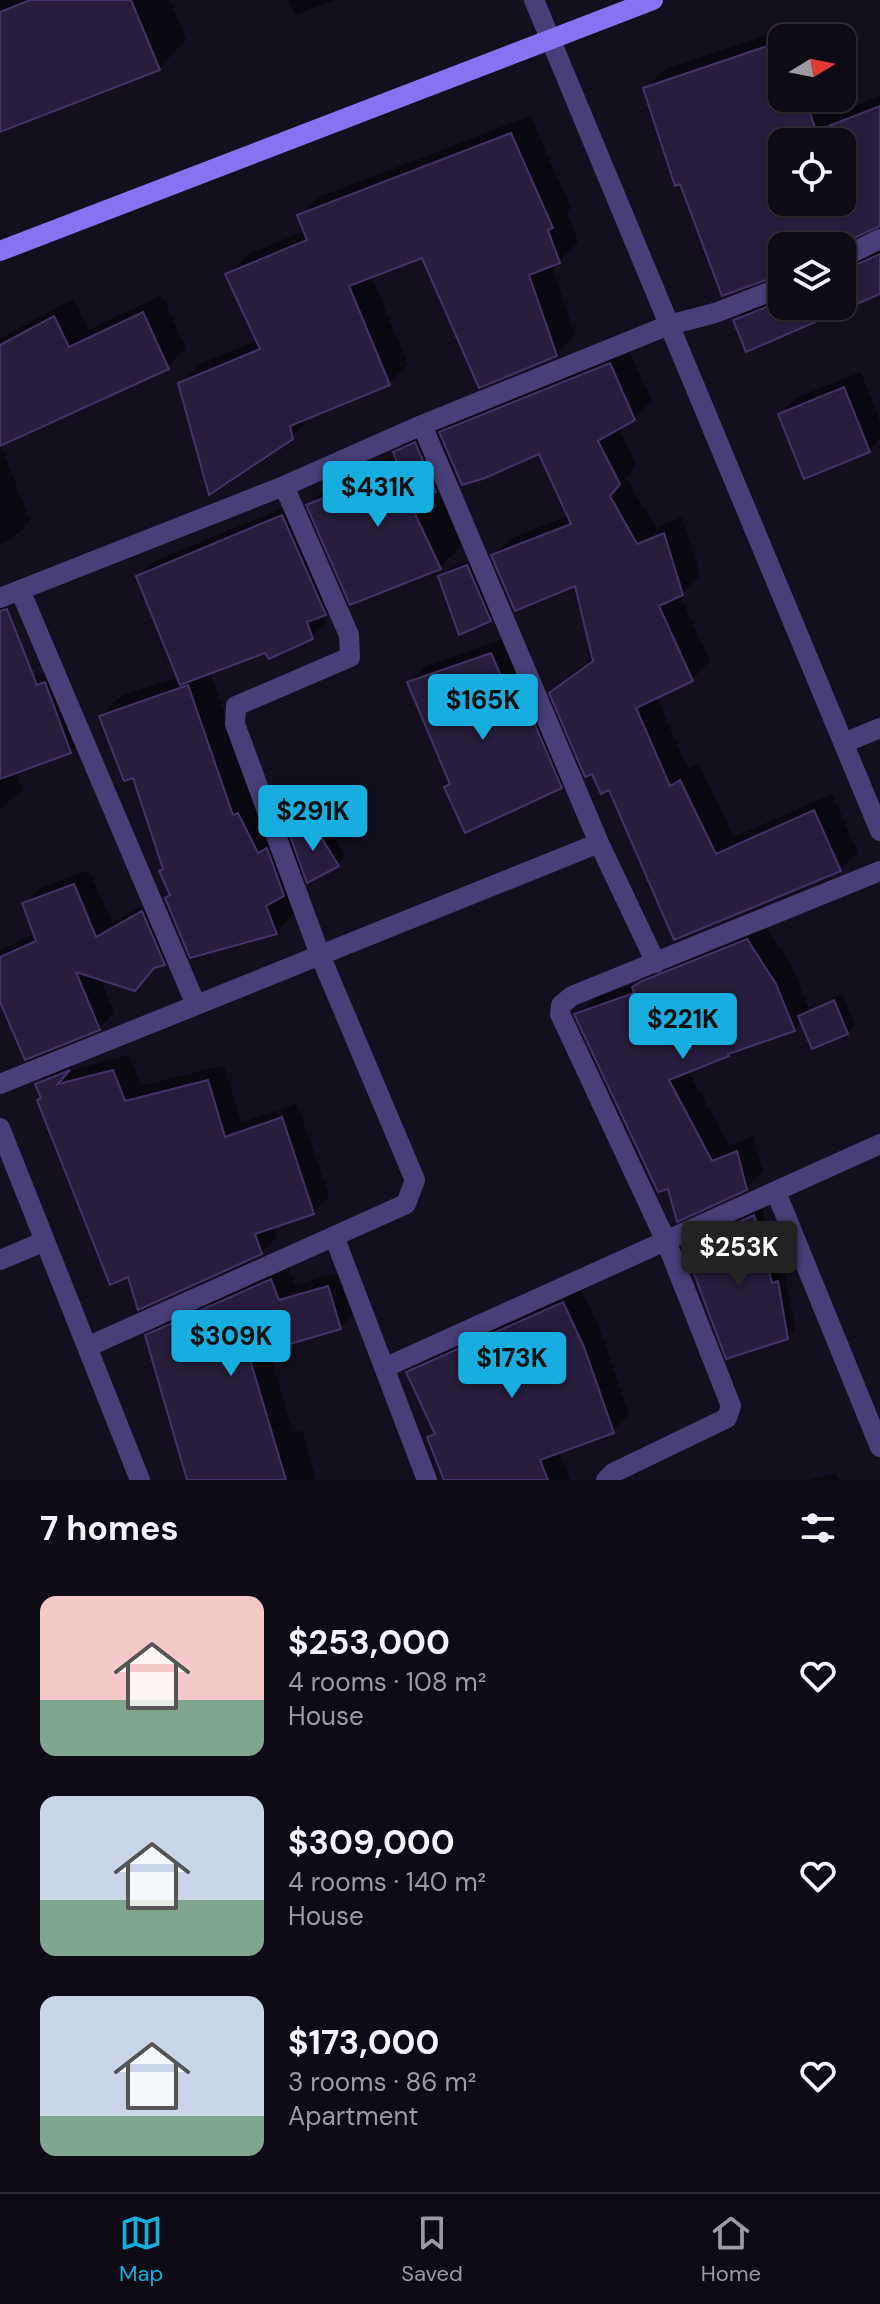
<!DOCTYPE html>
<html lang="en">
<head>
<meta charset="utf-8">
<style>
	body { margin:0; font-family:"DM Sans",sans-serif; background:#18141f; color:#f1f3f6; height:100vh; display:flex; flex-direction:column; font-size:30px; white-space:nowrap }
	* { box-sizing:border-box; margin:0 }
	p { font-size:26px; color:#9b9ba1 }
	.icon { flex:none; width:44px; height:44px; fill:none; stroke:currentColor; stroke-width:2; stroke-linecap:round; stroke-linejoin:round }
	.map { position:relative; height:1480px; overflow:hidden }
	.drawer { display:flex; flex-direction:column; background:#0f0b16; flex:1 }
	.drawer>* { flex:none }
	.needle { width:52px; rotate:80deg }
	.tools { position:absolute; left:768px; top:24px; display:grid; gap:16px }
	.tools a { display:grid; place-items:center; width:88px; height:88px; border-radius:16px; background:#0f0b16; box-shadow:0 2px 6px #0004,0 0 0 2px #2f2b35; font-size:40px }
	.price { position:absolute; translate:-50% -68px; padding:0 18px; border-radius:8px; background:#18addf; color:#111; font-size:26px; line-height:52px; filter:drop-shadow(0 2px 4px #0008) }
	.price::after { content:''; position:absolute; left:50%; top:48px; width:24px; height:18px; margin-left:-12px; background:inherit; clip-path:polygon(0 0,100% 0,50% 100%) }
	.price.current { background:#222; color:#fff }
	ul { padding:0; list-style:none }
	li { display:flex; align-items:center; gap:24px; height:200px; padding:0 40px }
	li span { display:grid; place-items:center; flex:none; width:224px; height:160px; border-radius:16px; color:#555 }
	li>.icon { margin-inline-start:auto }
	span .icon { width:96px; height:96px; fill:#fffc; stroke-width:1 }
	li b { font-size:34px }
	h2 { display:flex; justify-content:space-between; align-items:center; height:96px; padding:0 40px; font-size:34px }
	.dock { display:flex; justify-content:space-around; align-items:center; height:112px; border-top:2px solid #2f2b35; background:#0f0b16; font-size:22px; color:#9b9ba1 }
	.dock a { display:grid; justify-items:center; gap:4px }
	.dock .current { color:#18addf }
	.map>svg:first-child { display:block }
</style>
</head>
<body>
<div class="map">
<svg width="880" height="1480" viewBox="0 0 880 1480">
	<rect width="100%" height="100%" fill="#140f1e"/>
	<path fill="#0007" fill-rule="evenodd" d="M0 0H170L186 40 159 68 0 130Z
		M289 0H335L295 15Z
		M804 22 810 38H782V98H830L836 113 880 96V226L848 238 850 245H880V291L747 350 735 320 754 301 782 290V306H842V246H782V273L645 89 664 70ZM782 142H842V202H782Z
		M530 116 571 208 567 212 578 242 559 261 551 264 575 335 556 355 424 255 371 276 408 364 389 383 311 415V418L292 437 181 383 200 364 258 340 228 274 247 255 305 231 300 216 319 197Z
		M162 295 186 348 167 367 0 443 30 521 11 540 0 544V335L1 338 73 299 88 330Z
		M627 347 652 400 634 418 618 427 636 464 626 477 656 528 682 517 700 576 680 595 710 661 692 679 656 696 688 769 698 764 734 837 832 794 858 852 840 869 675 938 610 788 552 693 570 675 594 657 577 584 494 556 511 538 569 516 540 451 457 469 437 489 463 544 440 567 309 505 332 483 396 455 395 453 418 430 438 421 443 431 459 415Z
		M861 372 880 421V439L869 450 780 415 796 398Z
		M297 502 339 599 323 614 326 623 311 637 266 650 210 672 253 796 278 835 287 830 290 839 301 829 322 817 346 856 338 864 305 872 287 890 296 912 276 932 191 956 134 776 101 716 121 696 179 677 139 576 153 562Z
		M475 558 498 612 490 620 441 577 449 569Z
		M507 638 577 770 561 787H446L451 782 410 682 426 666Z
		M61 667 87 735 70 752 16 771 22 790 0 809V690Z
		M89 870 112 923 158 897 179 948 164 963 100 978 114 1013 99 1028 0 997V950L35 934 24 904 40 888Z
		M764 924 792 967 809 1009 842 994 855 1025 847 1033 802 1021 794 1029 732 1050 728 1054 688 1070 729 1146 753 1136 763 1172 746 1188 669 1187 577 1015 593 999 639 982 650 971Z
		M129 1055 141 1086 224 1065 241 1123 277 1110 309 1206H313L281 1109 297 1103 329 1196 313 1213 273 1226 277 1237 261 1253 130 1274 37 1084 53 1068 81 1057 70 1071Z
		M762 1209 780 1276 785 1275 795 1329 787 1338 686 1247 694 1239Z
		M288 1264 295 1285 344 1271 356 1311 340 1328 268 1348 293 1433 302 1430 316 1480H186L185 1475 187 1473 148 1336 164 1319Z
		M579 1286 600 1330 629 1414 613 1431 559 1451 570 1480H445L429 1438 436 1431 409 1373 425 1356Z
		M836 1473 839 1480H809Z"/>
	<path fill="#281d3d" stroke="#443167" stroke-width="2" fill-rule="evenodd" d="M30 0H131L160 70 0 132V12Z
		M782 41V98H805L816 131 880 106V226L837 246H782V274L722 296 680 184 675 186 643 88ZM782 142H842V202H782Z
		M511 133 553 228 548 230 560 263 529 275 557 356 479 388 422 258 349 286 390 385 290 426 293 439 209 495 178 383 260 349 225 274 307 240 297 215Z
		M880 254V294L746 352 733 320 782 301V306H842V271Z
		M143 312 169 369 0 446V345L54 316 69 347Z
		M610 363 635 420 598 441 620 484 610 496 637 544 664 533 683 595 659 606 693 681 636 708 670 786 680 780 716 854 814 810 841 871 674 940 609 790 601 794 592 774 585 777 549 693 593 661 575 586 515 611 491 555 571 524 539 454 485 478 462 485 439 432Z
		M844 387 870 452 804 479 778 414Z
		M415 442 436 492 409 501 441 569 350 605 306 505 369 479 397 463 393 452Z
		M282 515 326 615 307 622 313 639 269 659 265 653 180 685 136 576Z
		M467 565 491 621 459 635 438 576Z
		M7 609 37 685 45 682 71 753 0 779V611Z
		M491 653 518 715 528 708 562 788 465 833 444 787 450 784 407 682Z
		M188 685 233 815 238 813 258 853 267 848 284 896 266 906 277 934 190 958 165 898 170 895 159 871 163 869 133 778 124 781 99 716Z
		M313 824 339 866 307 883 290 836Z
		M74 884 96 937 142 911 165 965 154 968 135 991 76 972 100 1030 25 1060 0 1002V957L36 941 22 903Z
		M747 939 776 984 795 1031 728 1054 729 1056 669 1080 712 1161 737 1151 747 1190 677 1222 668 1189 658 1192 574 1014 634 993 632 987 642 981Z
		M834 1000 848 1034 812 1049 798 1016Z
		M70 1070 58 1084 113 1070 125 1101 208 1080 225 1137 282 1117 314 1214 255 1234 262 1254 138 1310 128 1277 110 1285 37 1100 41 1098 35 1084Z
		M754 1215 772 1283 778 1281 788 1339 726 1359 684 1247Z
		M271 1279 279 1300 328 1286 341 1329 249 1356 286 1480H187L145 1335Z
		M563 1302 584 1347 614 1433 540 1460 548 1480H444L427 1437 435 1434 406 1372Z"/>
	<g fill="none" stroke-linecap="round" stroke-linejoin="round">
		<path stroke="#493e78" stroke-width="20" d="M534 0 880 831
			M842 258 880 239
			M422 425 599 843 656 963
			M20 590 196 1005
			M0 598 284 486 422 425 669 325 715 313 782 287
			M844 743 880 728
			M0 1084 599 843
			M0 1128 140 1480
			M776 1192 880 1447
			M334 1236 427 1480
			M0 1260 45 1241
			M87 1347 406 1204 415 1180 320 955 235 724 236 706 350 657 349 635 284 486
			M384 1368 880 1144
			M606 1480 613 1473 727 1418 731 1406 666 1241 560 1014 561 1005 572 996 880 871"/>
		<path stroke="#8872f0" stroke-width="20" d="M0 251 653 0"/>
	</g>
</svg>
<div class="tools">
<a><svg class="needle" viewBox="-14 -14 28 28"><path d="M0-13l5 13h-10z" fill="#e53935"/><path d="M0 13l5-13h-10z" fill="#9b9ba1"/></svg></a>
<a><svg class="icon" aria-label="locate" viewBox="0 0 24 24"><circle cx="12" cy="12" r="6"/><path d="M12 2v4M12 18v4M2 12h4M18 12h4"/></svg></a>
<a><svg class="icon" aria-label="layers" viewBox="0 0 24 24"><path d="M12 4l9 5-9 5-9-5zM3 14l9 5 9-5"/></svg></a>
</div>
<b class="price" style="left:378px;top:529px">$431K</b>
<b class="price" style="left:483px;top:742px">$165K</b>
<b class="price" style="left:313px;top:853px">$291K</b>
<b class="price" style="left:683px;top:1061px">$221K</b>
<b class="price current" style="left:739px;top:1289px">$253K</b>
<b class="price" style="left:231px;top:1378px">$309K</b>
<b class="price" style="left:512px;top:1400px">$173K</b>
</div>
<section class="drawer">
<h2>7 homes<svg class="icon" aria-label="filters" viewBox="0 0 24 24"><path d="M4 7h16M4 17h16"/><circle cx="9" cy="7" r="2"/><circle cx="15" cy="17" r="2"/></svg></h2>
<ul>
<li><span style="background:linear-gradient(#f6c9c9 65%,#7fa58c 0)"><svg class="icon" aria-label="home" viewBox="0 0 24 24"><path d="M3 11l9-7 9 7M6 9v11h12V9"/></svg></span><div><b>$253,000</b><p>4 rooms · 108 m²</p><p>House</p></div><svg class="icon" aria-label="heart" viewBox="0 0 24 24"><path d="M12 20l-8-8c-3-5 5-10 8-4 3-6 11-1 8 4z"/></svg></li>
<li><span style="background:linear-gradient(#c9d6e8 65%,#7fa58c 0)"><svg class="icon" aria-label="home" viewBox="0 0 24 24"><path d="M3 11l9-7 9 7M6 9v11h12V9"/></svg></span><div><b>$309,000</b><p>4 rooms · 140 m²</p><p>House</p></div><svg class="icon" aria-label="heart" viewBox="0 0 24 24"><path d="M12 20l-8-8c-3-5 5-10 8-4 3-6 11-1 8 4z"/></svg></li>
<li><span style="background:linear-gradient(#c9d6e8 75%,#7fa58c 0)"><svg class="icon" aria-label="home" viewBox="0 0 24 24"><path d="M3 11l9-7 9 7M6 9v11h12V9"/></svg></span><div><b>$173,000</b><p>3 rooms · 86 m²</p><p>Apartment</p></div><svg class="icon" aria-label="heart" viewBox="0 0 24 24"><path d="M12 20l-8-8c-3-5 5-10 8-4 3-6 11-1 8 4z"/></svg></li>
</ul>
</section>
<nav class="dock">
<a class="current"><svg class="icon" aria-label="map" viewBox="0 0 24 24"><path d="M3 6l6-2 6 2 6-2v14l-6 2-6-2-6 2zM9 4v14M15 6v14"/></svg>Map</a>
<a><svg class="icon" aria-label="saved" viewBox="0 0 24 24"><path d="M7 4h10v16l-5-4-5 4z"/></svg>Saved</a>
<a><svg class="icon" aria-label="home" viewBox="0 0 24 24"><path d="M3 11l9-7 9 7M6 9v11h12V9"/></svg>Home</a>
</nav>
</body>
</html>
